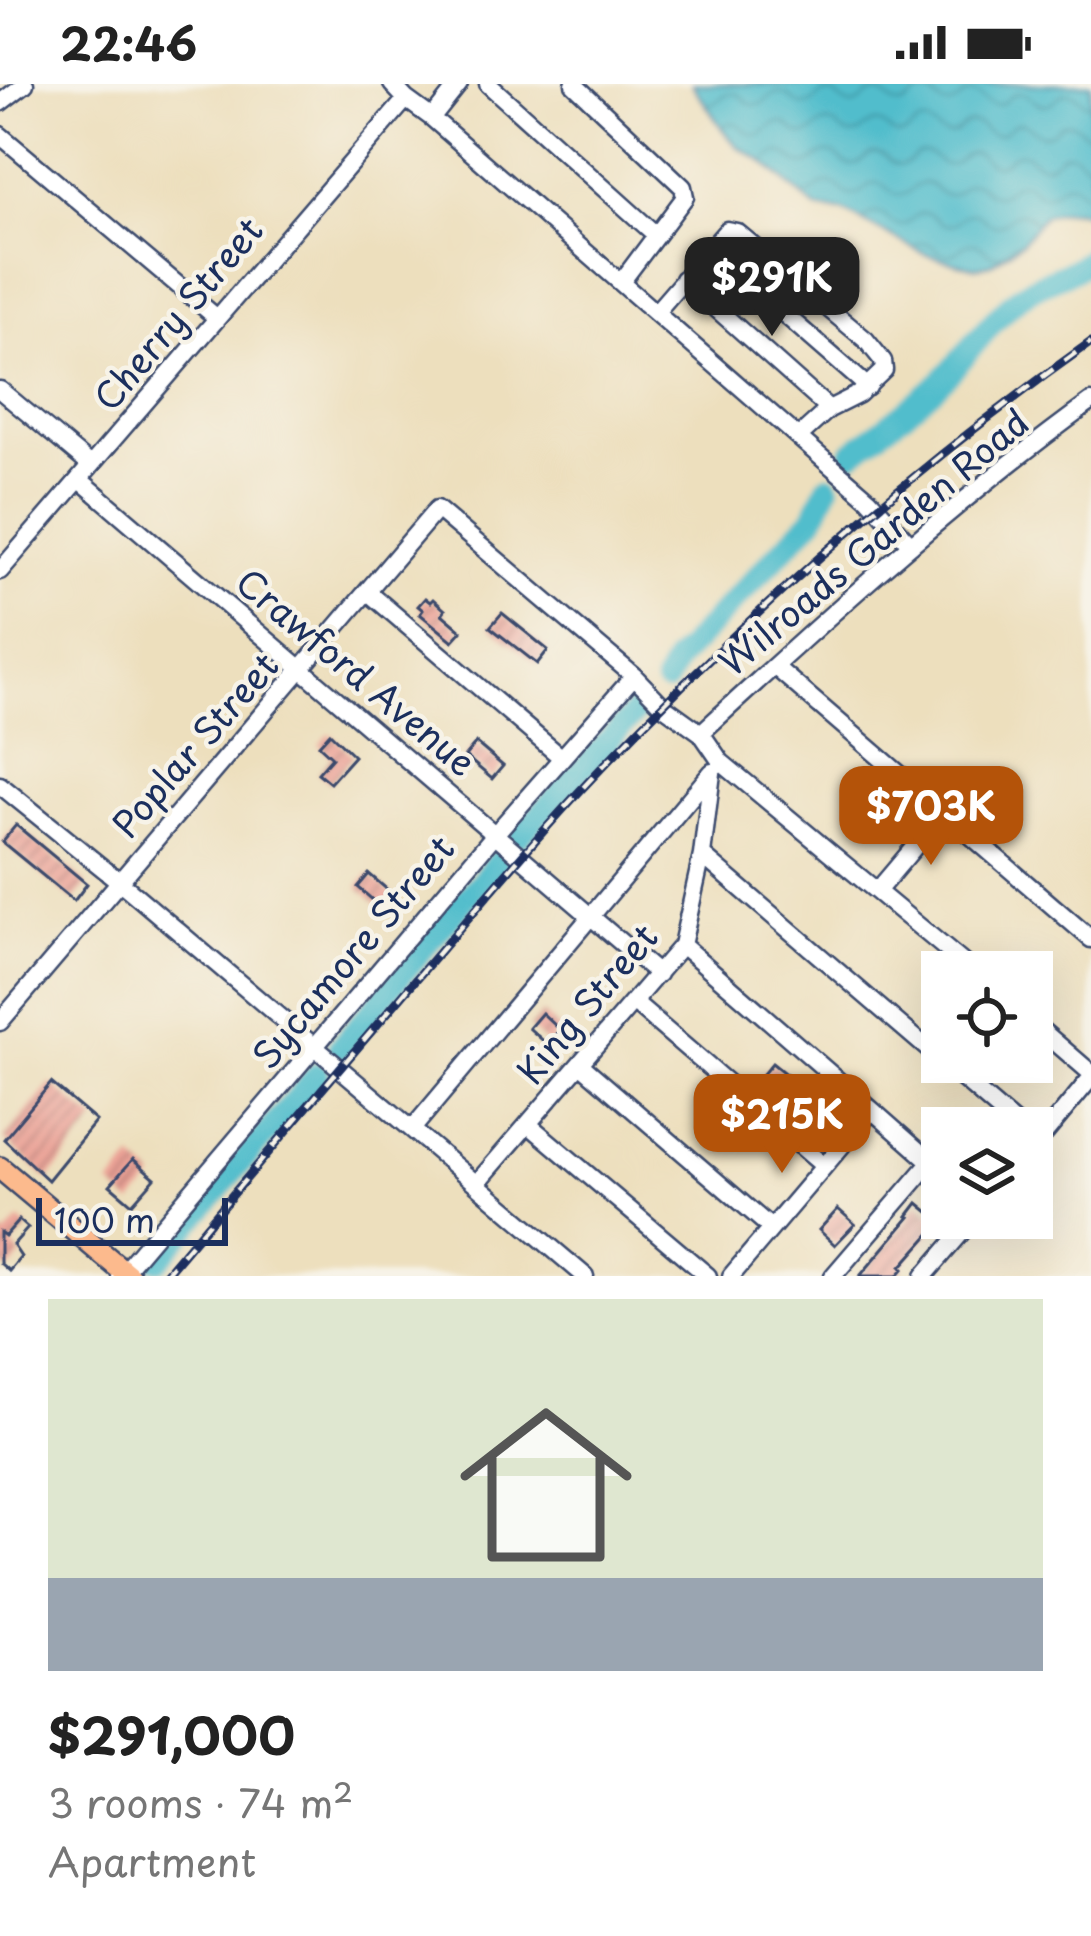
<!DOCTYPE html>
<html lang="en">
<head>
<meta charset="utf-8">
<style>
	body { margin:0; font-family:"Playpen Sans",sans-serif; background:#f6f6f6; color:#222; height:100vh; display:flex; flex-direction:column; font-size:45px; white-space:nowrap }
	* { box-sizing:border-box; margin:0 }
	p { font-size:39px; color:#767676 }
	.icon { flex:none; width:66px; height:66px; fill:none; stroke:currentColor; stroke-width:2; stroke-linecap:round; stroke-linejoin:round }
	.map { position:relative; height:1192px; overflow:hidden }
	.details { display:flex; flex-direction:column; background:#fff; flex:1 }
	.details>* { flex:none }
	.buttons { position:absolute; left:921px; top:867px; display:grid; gap:24px }
	.buttons a { display:grid; place-items:center; width:132px; height:132px; border-radius:0px; background:#fff; box-shadow:0 12px 48px #0002; font-size:60px }
	.scale { position:absolute; left:36px; bottom:30px; width:192px; box-sizing:border-box; padding-left:12px; border:6px solid #1b2f5e; border-top:0; font-size:33px; line-height:42px; white-space:nowrap; color:#1b2f5e; -webkit-text-stroke:9px #f7f3e8; paint-order:stroke }
	.price { position:absolute; translate:-50% -102px; padding:0 27px; border-radius:24px; background:#b45309; color:#fff; font-size:39px; line-height:78px; filter:drop-shadow(0 3px 6px #0008) }
	.price::after { content:''; position:absolute; left:50%; top:72px; width:36px; height:27px; margin-left:-18px; background:inherit; clip-path:polygon(0 0,100% 0,50% 100%) }
	.price.current { background:#222; color:#fff }
	ul { padding:0; list-style:none }
	li { display:grid; align-content:center; gap:24px; height:636px; padding:0 48px }
	li+li { border-top:3px solid #e0e0e0 }
	li span { display:grid; place-items:center; height:372px; border-radius:0px; color:#555 }
	li>.icon { margin-inline-start:auto }
	span .icon { width:216px; height:216px; fill:#fffc; stroke-width:1 }
	li b { font-size:51px }
	.status { display:flex; justify-content:space-between; align-items:center; height:84px; padding:0 60px; background:#fff; direction:ltr }
	.status svg { height:33px; fill:currentColor }
	.map>svg:first-child { display:block }
</style>
</head>
<body>
<div class="status"><b>22:46</b><svg viewBox="0 0 49 12"><path d="M0 12V9h3v3zM5 12V6h3v6zM10 12V3h3v9zM15 12V0h3v12zM26 1h20v11H26zM47 4h2v5h-2z"/></svg></div>
<div class="map">
<svg width="1091" height="1192" viewBox="0 0 1091 1192">
	<defs>
		<pattern id="water-waves" width="16" height="10" patternUnits="userSpaceOnUse" patternTransform="scale(3)"><rect width="16" height="10" fill="#51bdcc"/><path d="M0 5q4-4 8 0t8 0" fill="none" stroke="#429aa9"/></pattern>
		<pattern id="building-hatch" width="6" height="6" patternUnits="userSpaceOnUse" patternTransform="scale(3)"><rect width="6" height="6" fill="#eba195"/><path d="M-1 1l2-2M0 6l6-6M5 7l2-2" fill="none" stroke="#be847d"/></pattern>
	</defs>
	<rect width="100%" height="100%" fill="#f7f3e8"/>
	<filter id="ink" filterUnits="userSpaceOnUse"><feTurbulence type="fractalNoise" baseFrequency=".00833" numOctaves="2"/><feDisplacementMap in="SourceGraphic" scale="24" xChannelSelector="R" yChannelSelector="G"/><feConvolveMatrix kernelMatrix="1 2 1 2 8 2 1 2 1" color-interpolation-filters="sRGB"/></filter>
	<filter id="wash" filterUnits="userSpaceOnUse"><feTurbulence type="fractalNoise" baseFrequency=".004" numOctaves="4" result="noise"/><feDisplacementMap in="SourceGraphic" scale="48" xChannelSelector="R" yChannelSelector="G"/><feGaussianBlur stdDeviation="2.7" result="paint"/><feColorMatrix in="noise" values="0 0 0 0 0 0 0 0 0 0 0 0 0 0 0 0 0 1.4 0 .05"/><feComposite in="paint" operator="in"/></filter>
	<g filter="url(#wash)">
		<rect width="100%" height="100%" fill="#eddfbd"/>
		<path fill="url(#water-waves)" stroke="#367695" stroke-width="3" d="M692 0H1091V132C1076 122 1061 128 1044 131L1022 158 991 180 976 183 959 180 925 170 843 127 817 125 761 76 737 62 723 46Z"/>
		<g fill="none" stroke-linecap="round" stroke-linejoin="round">
			<path stroke="#51bdcc" stroke-width="24" d="M852 369C883 344 919 320 947 291 973 264 994 231 1025 209 1046 194 1073 191 1091 174
				M666 597 677 576 813 434 828 402
				M520 751 639 624
				M339 964 497 778
				M158 1176 317 990"/>
		</g>
		<g id="blocks">
			<path fill="url(#building-hatch)" d="M425 514 430 518 433 515 445 526 442 530 462 547 453 557 420 530 423 526 418 522Z
				M502 529 548 566 537 580 490 543Z
				M330 649 354 672 330 699 318 689 332 673 319 661Z
				M476 659 503 682 492 695 465 672Z
				M16 741 87 800 74 817 2 758Z
				M369 790 397 814 385 827 358 803Z
				M542 929 560 946 548 961 529 944Z
				M772 979 788 992 773 1010 776 1013 771 1019 759 1009 769 997 762 991Z
				M51 999 96 1037 48 1096 4 1055Z
				M133 1075 155 1094 132 1120 110 1101Z
				M918 1119 941 1138 901 1183 903 1185 897 1192H860L910 1133 908 1132Z
				M838 1125 855 1140 835 1161 819 1146Z
				M19 1136 28 1144 13 1161 21 1173 9 1187 0 1179V1148L5 1152Z"/>
		</g>
	</g>
	<g filter="url(#ink)">
		<use href="#blocks" fill-opacity="0" stroke="#3a496c" stroke-width="3"/>
		<g fill="none" stroke-linecap="round" stroke-linejoin="round">
			<g stroke="#3a496c" stroke-width="21">
				<path id="minor" d="M392 0 406 15 432 34 869 415 911 461
					M488 0 656 151
					M574 0 683 103 685 113 622 197
					M0 19 25 0
					M432 34 459 0
					M0 51 217 234
					M706 168 744 195 868 303
					M683 195 829 325
					M656 228 727 146 737 148 866 256 883 277 884 286 859 310 829 325 798 353
					M0 306 90 381
					M79 395 658 890
					M0 487 406 15
					M368 508 562 674
					M774 582 1091 855
					M701 649C826 534 953 418 1091 318
					M0 701 120 798 585 1192
					M702 771 942 977
					M878 806 944 728
					M682 861 872 1026 931 1078 942 1091
					M633 918 824 1082
					M0 938 437 425 634 592 662 621 701 649 721 678 974 888
					M1032 938 1091 989
					M943 978 1020 1044
					M580 980 771 1144
					M528 1040 708 1192
					M413 1044 712 688
					M1032 1065 1091 994
					M477 1099 682 861 702 771 712 689
					M120 1192 496 749 634 592
					M731 1192 872 1026
					M833 1192 931 1078
					M924 1192 974 1134"/>
			</g>
			<g stroke="#3a496c" stroke-width="26">
				<path id="major" d="M0 1084 129 1192"/>
			</g>
			<use href="#minor" stroke="#fff" stroke-width="16"/>
			<use href="#major" stroke="#fcba8d" stroke-width="21"/>
			<g stroke="#1b2f5e" stroke-width="9">
				<path id="rail" d="M164 1192C254 1085 344 979 435 873 486 813 537 752 591 695 743 534 910 386 1091 258"/>
			</g>
			<use href="#rail" stroke="#f7f3e8" stroke-width="4.5" stroke-dasharray="14" stroke-linecap="butt"/>
		</g>
	</g>
	<g text-anchor="middle" dominant-baseline="central" stroke-width="9" stroke-linejoin="round" paint-order="stroke">
		<g font-size="36" fill="#1b2f5e" stroke="#f7f3e8">
			<text transform="translate(177 229) rotate(-50)">Cherry Street</text>
			<text transform="translate(873 457) rotate(-40)">Wilroads Garden Road</text>
			<text transform="translate(357 587) rotate(40)">Crawford Avenue</text>
			<text transform="translate(194 660) rotate(-49)">Poplar Street</text>
			<text transform="translate(352 867) rotate(-50)">Sycamore Street</text>
			<text transform="translate(586 919) rotate(-50)">King Street</text>
		</g>
	</g>
</svg>
<div class="buttons">
<a><svg class="icon" aria-label="locate" viewBox="0 0 24 24"><circle cx="12" cy="12" r="6"/><path d="M12 2v4M12 18v4M2 12h4M18 12h4"/></svg></a>
<a><svg class="icon" aria-label="layers" viewBox="0 0 24 24"><path d="M12 4l9 5-9 5-9-5zM3 14l9 5 9-5"/></svg></a>
</div>
<div class="scale">100 m</div>
<b class="price current" style="left:772px;top:255px">$291K</b>
<b class="price" style="left:931px;top:784px">$703K</b>
<b class="price" style="left:782px;top:1092px">$215K</b>
</div>
<section class="details">
<ul>
<li><span style="background:linear-gradient(#dfe7d0 75%,#9aa5b1 0)"><svg class="icon" aria-label="home" viewBox="0 0 24 24"><path d="M3 11l9-7 9 7M6 9v11h12V9"/></svg></span><div><b>$291,000</b><p>3 rooms · 74 m²</p><p>Apartment</p></div></li>
</ul>
</section>
</body>
</html>
